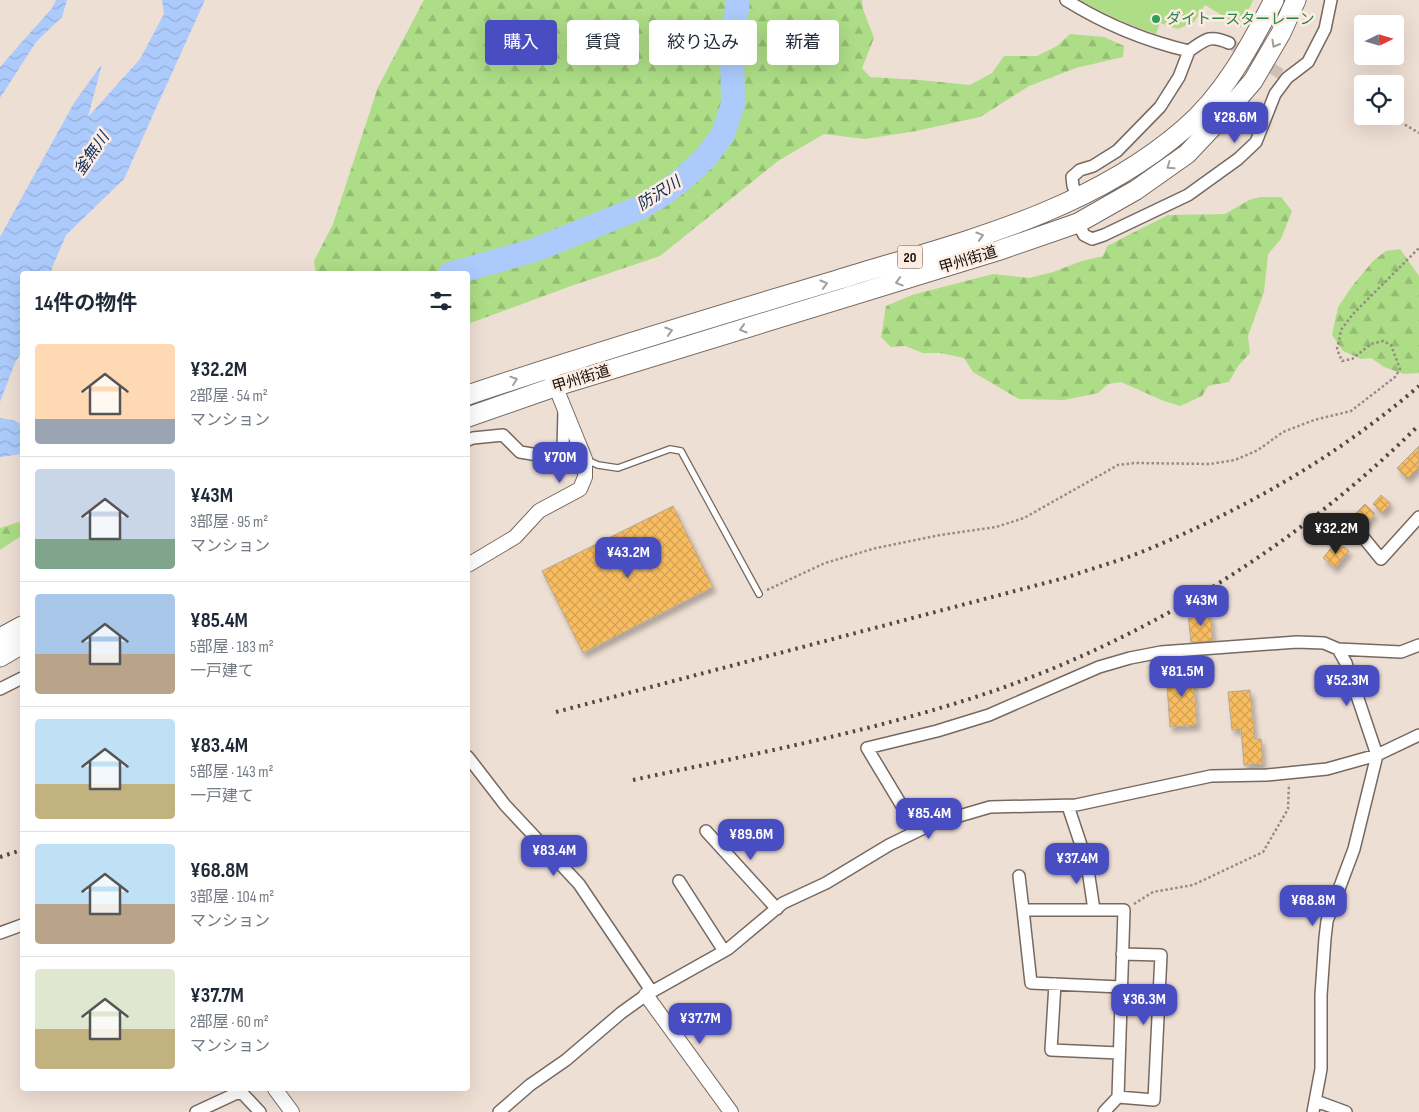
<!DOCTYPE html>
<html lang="ja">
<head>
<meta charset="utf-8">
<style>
	body { margin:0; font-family:"Sofia Sans Condensed","Noto Sans JP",sans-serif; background:#f6f6f7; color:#1f2937; height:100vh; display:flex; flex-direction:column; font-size:19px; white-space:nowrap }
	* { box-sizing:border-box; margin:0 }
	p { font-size:16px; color:#747a83 }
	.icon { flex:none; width:28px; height:28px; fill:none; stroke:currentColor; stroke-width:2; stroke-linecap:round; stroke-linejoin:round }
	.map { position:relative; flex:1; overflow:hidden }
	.drawer { position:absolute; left:20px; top:271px; width:450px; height:820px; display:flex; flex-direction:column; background:#fff; border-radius:5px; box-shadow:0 5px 20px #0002 }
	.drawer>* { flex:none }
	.guide { position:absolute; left:485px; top:20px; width:475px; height:45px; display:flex; gap:10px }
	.needle { width:32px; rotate:85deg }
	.fabs { position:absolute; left:1354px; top:15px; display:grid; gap:10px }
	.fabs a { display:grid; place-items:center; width:50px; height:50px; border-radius:5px; background:#fff; box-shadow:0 5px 20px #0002; font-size:25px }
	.price { position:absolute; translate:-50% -42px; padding:0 11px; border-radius:10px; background:#494dc2; color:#fff; font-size:16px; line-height:32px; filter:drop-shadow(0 1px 2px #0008) }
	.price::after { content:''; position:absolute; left:50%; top:30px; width:15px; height:11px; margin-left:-8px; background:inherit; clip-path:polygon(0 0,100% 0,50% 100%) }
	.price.selected { background:#222; color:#fff }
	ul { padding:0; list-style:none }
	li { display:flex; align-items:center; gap:15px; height:125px; padding:0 15px }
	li+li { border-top:1px solid #e0e1e3 }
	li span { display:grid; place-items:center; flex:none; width:140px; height:100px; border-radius:5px; color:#555 }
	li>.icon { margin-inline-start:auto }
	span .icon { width:60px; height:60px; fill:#fffc; stroke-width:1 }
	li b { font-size:21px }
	h2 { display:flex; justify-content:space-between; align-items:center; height:60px; padding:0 15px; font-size:21px }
	.chip { padding:0 18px; border-radius:5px; background:#fff; box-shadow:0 5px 20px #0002; font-size:18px; line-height:45px }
	.chip.selected { background:#494dc2; color:#fff }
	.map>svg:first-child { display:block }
</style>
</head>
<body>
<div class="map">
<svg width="1419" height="1112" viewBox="0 0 1419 1112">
	<defs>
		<pattern id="forest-firs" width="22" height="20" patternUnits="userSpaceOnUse" patternTransform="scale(1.25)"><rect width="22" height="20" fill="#addd86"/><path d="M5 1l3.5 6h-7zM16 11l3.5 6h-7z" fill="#94bc72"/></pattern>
		<pattern id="water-waves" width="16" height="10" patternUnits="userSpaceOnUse" patternTransform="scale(1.25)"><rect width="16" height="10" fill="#accbfc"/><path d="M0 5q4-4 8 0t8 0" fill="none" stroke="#93add7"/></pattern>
		<pattern id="building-cross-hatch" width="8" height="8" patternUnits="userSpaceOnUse" patternTransform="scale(1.25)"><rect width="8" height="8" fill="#f8bd61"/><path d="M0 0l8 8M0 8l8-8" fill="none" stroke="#d4a153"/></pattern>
		<filter id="shadow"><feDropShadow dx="3" dy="5" stdDeviation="2.5" flood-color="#0004"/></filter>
	</defs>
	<rect width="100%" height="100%" fill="#eedfd4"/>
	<path fill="#addd86" d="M1080 0H1253L1241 27 1205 5 1194 22 1178 29 1160 23 1156 34C1129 25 1104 14 1080 0Z"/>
	<path fill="url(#forest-firs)" d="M424 0H862L863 9 874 38 862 68 870 77 920 80 970 85 992 73 1004 56H1037L1057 46 1070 34 1104 37 1124 46 1123 57 1076 68 1029 86 980 117 916 131 865 139 824 134 778 161 660 256 571 286 468 324V274H316L314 261 333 224 378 87Z
		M1260 197H1281L1292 211 1281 239 1268 254 1264 292 1248 336 1250 353 1238 366 1229 382 1208 386 1202 396 1180 406 1164 401 1121 382 1108 384 1098 393 1064 400 1019 399 973 372 964 358 940 353H923L905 346 891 347 881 337 886 306 912 295 993 274 1029 278 1053 272 1082 261 1103 256 1107 246 1168 215 1225 214 1249 200Z
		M1400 249 1419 276V373L1404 374 1384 367 1371 358 1361 359 1343 351 1332 335 1338 307 1353 285 1373 261 1386 251Z
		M22 521V536L18 538 0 550V528Z"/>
	<path fill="url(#water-waves)" d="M56 0H67L62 17 36 42 0 98V67L52 8Z
		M162 0H205L124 179 66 235 52 268 51 274H22V351L15 363 0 402V237L74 103 102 64 88 117 140 59 164 14Z
		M0 418 12 420 22 424V454L0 457Z"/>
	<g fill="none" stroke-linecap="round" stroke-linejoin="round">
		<path stroke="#accbfc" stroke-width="24" d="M450 274 535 250 639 208 665 193 686 176 707 156 723 134 733 104 732 51 738 0"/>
	</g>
	<path fill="url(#building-cross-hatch)" stroke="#b3a99b" filter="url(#shadow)" d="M1419 446V467L1407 479 1397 468Z
		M1381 495 1391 504 1382 513 1373 504Z
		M1365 504 1375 514 1364 526 1359 521 1352 517Z
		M673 506 713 587 583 653 542 571Z
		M1339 543 1349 551 1335 568 1323 558 1331 548 1333 550Z
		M1210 612 1213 641 1191 642 1188 614Z
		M1193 669 1197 725 1170 727 1166 672Z
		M1250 690 1255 739H1261L1263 764 1244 765 1241 729 1232 730 1228 692Z"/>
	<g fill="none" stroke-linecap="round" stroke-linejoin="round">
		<path stroke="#cdc0b6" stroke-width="11" stroke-dasharray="11 5.5" stroke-linecap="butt" d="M1229 43 1281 74"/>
		<g stroke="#776960" stroke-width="8">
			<path id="service" d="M587 460 598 465 618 468 670 449 681 451 759 594"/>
		</g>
		<g stroke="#776960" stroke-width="14">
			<path id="minor" d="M1066 0C1103 23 1146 41 1189 51L1179 77 1160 107 1117 151 1093 166 1080 170 1072 177 1073 186 1078 198
				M1189 51C1205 40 1209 34 1229 43
				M1078 223 1084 235 1092 239 1104 235 1188 195 1238 159 1256 142 1275 94 1287 78 1308 62 1325 29 1331 0
				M468 440 473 438 503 435 520 452 544 456 563 450 564 410
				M1354 526 1381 559 1419 517
				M0 689 22 678
				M468 757 505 805 579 884 652 992
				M706 831 777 909
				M917 831 867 748 937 731 989 715 1099 667 1130 658 1161 652 1297 642 1324 643 1338 649 1401 652 1419 645
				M1019 876 1023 910H1094L1087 863 1068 806
				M679 881 724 951
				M1023 910 1031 983 1121 987
				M1094 910H1124L1118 1097 1104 1112
				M0 933 22 925
				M1055 984 1051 1050 1119 1053
				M1118 1097 1154 1100 1161 955 1122 954
				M1316 1101 1346 1112
				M196 1112 237 1093 243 1094 260 1112
				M499 1112 530 1085 566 1060 621 1013 646 995 728 949 783 903 826 883 889 845 932 824 990 807 1076 805 1211 776 1267 775 1327 769 1377 755 1419 735
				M1313 1112 1321 1069V995L1325 938 1327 921 1354 849 1377 755 1346 663 1338 649"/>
		</g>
		<g stroke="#776960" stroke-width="16">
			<path id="tertiary" d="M468 565 515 537 539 511 580 489 585 477V459L552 378
				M646 995 731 1112
				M275 1089 292 1112"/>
		</g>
		<g stroke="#776960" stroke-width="21">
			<path id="trunk" d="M468 395C590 354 713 317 837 280 957 243 1086 214 1184 129 1224 95 1250 46 1274 0
				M468 417 557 386 997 251 1078 223 1136 190 1187 154 1220 119 1253 81 1281 33 1296 0
				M0 638 22 626
				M0 657 22 644"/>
		</g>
		<path stroke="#968b83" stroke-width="2.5" stroke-dasharray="2.5 2.5" stroke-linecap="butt" d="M1392 117 1419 133
			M767 590 825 563 876 548 940 535 996 527 1024 518 1118 465 1135 463 1210 464 1235 460 1258 450 1283 432 1314 420 1351 411 1395 377 1400 369 1391 345 1383 341 1371 344 1352 359 1342 361 1337 349 1341 330 1353 314 1419 248
			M1134 904 1153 892 1193 885 1263 852 1288 809 1289 784"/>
		<use href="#service" stroke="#fff" stroke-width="5.5"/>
		<use href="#minor" stroke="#fff" stroke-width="11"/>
		<use href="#tertiary" stroke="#fff" stroke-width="14"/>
		<use href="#trunk" stroke="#fff" stroke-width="19"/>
		<path stroke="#514943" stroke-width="4" stroke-dasharray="2.5 5" stroke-linecap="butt" d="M556 712 1068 577C1093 568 1119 561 1144 551 1245 509 1335 458 1419 386
			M633 780C744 756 855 735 963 701 1133 648 1293 550 1419 425
			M0 857 22 850"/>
	</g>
	<defs><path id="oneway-chevron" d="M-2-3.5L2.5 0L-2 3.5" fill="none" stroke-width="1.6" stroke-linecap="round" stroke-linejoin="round" transform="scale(1.25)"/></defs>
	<g stroke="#a19f9d">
		<use href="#oneway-chevron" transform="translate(1275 44) rotate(120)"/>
		<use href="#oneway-chevron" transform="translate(1170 166) rotate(145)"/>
		<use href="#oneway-chevron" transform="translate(980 236) rotate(-17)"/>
		<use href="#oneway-chevron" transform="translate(899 282) rotate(163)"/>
		<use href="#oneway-chevron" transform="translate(824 284) rotate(-17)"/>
		<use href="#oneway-chevron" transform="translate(743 329) rotate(163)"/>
		<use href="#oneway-chevron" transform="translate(669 331) rotate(-17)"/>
		<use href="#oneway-chevron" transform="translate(514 380) rotate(-19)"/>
	</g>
	<circle fill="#2e9e5b" stroke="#fcece1" stroke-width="2" cx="1156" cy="19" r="5"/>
	<g text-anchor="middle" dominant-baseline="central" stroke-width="5" stroke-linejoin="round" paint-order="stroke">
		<rect fill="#fcece1" stroke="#5a514b" stroke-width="1" x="897.5" y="245.5" width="25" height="23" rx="4"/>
		<g font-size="14" font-weight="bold" fill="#140f0b">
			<text x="910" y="257">20</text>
		</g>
		<g font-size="15" fill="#27864d" stroke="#fcece1" text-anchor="start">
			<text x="1166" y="19">ダイトースターレーン</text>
		</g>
		<g font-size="15" fill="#140f0b" stroke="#fcece1">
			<text transform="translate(968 260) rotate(-17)">甲州街道</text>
			<text transform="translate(581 379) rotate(-17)">甲州街道</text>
		</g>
		<g font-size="16" font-style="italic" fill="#0c2b5c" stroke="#fcece1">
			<text transform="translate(92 154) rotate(-55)">釜無川</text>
			<text transform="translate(659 194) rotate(-33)">防沢川</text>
		</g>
	</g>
</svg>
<div class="fabs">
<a><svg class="needle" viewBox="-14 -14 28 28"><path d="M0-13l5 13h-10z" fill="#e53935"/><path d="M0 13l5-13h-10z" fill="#747a83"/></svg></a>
<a><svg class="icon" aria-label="locate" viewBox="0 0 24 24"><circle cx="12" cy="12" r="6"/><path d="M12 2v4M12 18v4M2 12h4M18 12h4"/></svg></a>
</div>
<b class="price" style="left:1235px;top:144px">¥28.6M</b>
<b class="price" style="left:560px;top:484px">¥70M</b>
<b class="price selected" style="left:1336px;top:555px">¥32.2M</b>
<b class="price" style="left:628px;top:579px">¥43.2M</b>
<b class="price" style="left:1201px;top:627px">¥43M</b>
<b class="price" style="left:1182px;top:698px">¥81.5M</b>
<b class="price" style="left:1347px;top:707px">¥52.3M</b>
<b class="price" style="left:929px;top:840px">¥85.4M</b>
<b class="price" style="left:751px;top:861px">¥89.6M</b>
<b class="price" style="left:554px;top:877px">¥83.4M</b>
<b class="price" style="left:1077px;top:885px">¥37.4M</b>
<b class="price" style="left:1313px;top:927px">¥68.8M</b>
<b class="price" style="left:1144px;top:1026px">¥36.3M</b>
<b class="price" style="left:700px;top:1045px">¥37.7M</b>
<div class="guide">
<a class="chip selected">購入</a>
<a class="chip">賃貸</a>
<a class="chip">絞り込み</a>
<a class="chip">新着</a>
</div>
<section class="drawer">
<h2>14件の物件<svg class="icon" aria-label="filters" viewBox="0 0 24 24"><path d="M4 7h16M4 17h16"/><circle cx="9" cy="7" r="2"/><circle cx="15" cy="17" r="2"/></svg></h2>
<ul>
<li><span style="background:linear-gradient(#ffd9b3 75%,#9aa5b1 0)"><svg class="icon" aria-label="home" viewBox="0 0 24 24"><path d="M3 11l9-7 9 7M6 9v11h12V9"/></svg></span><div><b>¥32.2M</b><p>2部屋 · 54 m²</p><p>マンション</p></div></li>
<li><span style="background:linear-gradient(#c9d6e8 70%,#7fa58c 0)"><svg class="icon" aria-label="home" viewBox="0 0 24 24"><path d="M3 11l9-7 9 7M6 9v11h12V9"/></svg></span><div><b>¥43M</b><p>3部屋 · 95 m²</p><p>マンション</p></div></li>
<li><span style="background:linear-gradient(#a9c7e8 60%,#b9a48a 0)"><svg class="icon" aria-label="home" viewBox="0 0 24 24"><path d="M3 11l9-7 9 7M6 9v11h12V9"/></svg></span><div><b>¥85.4M</b><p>5部屋 · 183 m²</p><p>一戸建て</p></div></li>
<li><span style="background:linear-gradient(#bfe0f5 65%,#c2b280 0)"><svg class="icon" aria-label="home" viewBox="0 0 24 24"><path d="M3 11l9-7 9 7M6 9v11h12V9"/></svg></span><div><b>¥83.4M</b><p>5部屋 · 143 m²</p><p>一戸建て</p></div></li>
<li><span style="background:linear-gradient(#bfe0f5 60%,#b9a48a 0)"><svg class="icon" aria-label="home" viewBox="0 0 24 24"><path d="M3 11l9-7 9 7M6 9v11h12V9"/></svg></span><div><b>¥68.8M</b><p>3部屋 · 104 m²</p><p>マンション</p></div></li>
<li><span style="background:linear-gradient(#dfe7d0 60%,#c2b280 0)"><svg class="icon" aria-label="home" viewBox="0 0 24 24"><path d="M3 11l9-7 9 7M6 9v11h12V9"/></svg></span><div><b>¥37.7M</b><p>2部屋 · 60 m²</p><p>マンション</p></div></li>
</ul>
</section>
</div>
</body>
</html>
